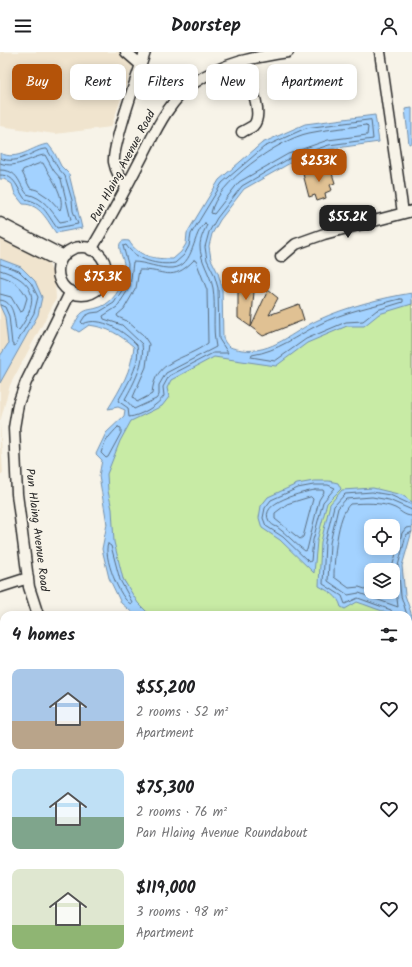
<!DOCTYPE html>
<html lang="en">
<head>
<meta charset="utf-8">
<style>
	body { margin:0; font-family:Kalam,sans-serif; background:#f6f6f6; color:#202124; height:100vh; display:flex; flex-direction:column; font-size:15px; white-space:nowrap }
	* { box-sizing:border-box; margin:0 }
	p { font-size:13px; color:#757577 }
	.icon { flex:none; width:22px; height:22px; fill:none; stroke:currentColor; stroke-width:2; stroke-linecap:round; stroke-linejoin:round }
	.map { position:relative; flex:1; overflow:hidden }
	.panel { position:absolute; left:0px; top:559px; width:412px; height:356px; display:flex; flex-direction:column; background:#fff; border-radius:12px 12px 0 0; box-shadow:0 2px 10px #0003 }
	.panel>* { flex:none }
	.banner { position:absolute; left:12px; top:12px; width:388px; height:36px; display:flex; gap:8px }
	.tools { position:absolute; left:364px; top:467px; display:grid; gap:8px }
	.tools a { display:grid; place-items:center; width:36px; height:36px; border-radius:8px; background:#fff; box-shadow:0 2px 10px #0003; font-size:20px }
	.price { position:absolute; translate:-50% -34px; padding:0 9px; border-radius:8px; background:#b45309; color:#fff; font-size:13px; line-height:26px; filter:drop-shadow(0 1px 2px #0008) }
	.price::after { content:''; position:absolute; left:50%; top:24px; width:12px; height:9px; margin-left:-6px; background:inherit; clip-path:polygon(0 0,100% 0,50% 100%) }
	.price.selected { background:#222; color:#fff }
	ul { padding:0; list-style:none }
	li { display:flex; align-items:center; gap:12px; height:100px; padding:0 12px }
	li span { display:grid; place-items:center; flex:none; width:112px; height:80px; border-radius:8px; color:#555 }
	li>.icon { margin-inline-start:auto }
	span .icon { width:48px; height:48px; fill:#fffc; stroke-width:1 }
	li b { font-size:17px }
	h2 { display:flex; justify-content:space-between; align-items:center; height:48px; padding:0 12px; font-size:17px }
	.chip { padding:0 14px; border-radius:8px; background:#fff; box-shadow:0 2px 10px #0003; font-size:14px; line-height:36px }
	.chip.selected { background:#b45309; color:#fff }
	header { display:flex; justify-content:space-between; align-items:center; height:52px; padding:0 12px; background:#fff; font-size:18px; font-weight:700 }
	.map>svg:first-child { display:block }
</style>
</head>
<body>
<header><svg class="icon" aria-label="menu" viewBox="0 0 24 24"><path d="M4 6h16M4 12h16M4 18h16"/></svg>Doorstep<svg class="icon" aria-label="person" viewBox="0 0 24 24"><circle cx="12" cy="8" r="4"/><path d="M4 21q1-7 8-7t8 7"/></svg></header>
<div class="map">
<svg width="412" height="915" viewBox="0 0 412 915">
	<rect width="100%" height="100%" fill="#f7f3e8"/>
	<filter id="ink" filterUnits="userSpaceOnUse"><feTurbulence type="fractalNoise" baseFrequency=".025" numOctaves="2"/><feDisplacementMap in="SourceGraphic" scale="8" xChannelSelector="R" yChannelSelector="G"/><feConvolveMatrix kernelMatrix="1 2 1 2 8 2 1 2 1" color-interpolation-filters="sRGB"/></filter>
	<g filter="url(#ink)">
		<path fill="#f0e4ce" d="M0 0H138L111 75 55 82 0 74Z
			M0 184 47 207 55 229 56 247 10 333 0 370 3 422H0Z"/>
		<path fill="#c8eba5" stroke="#7a8b68" fill-rule="evenodd" d="M412 248V463L401 466 397 553 404 563H142L110 502 103 426 152 303 270 304ZM371 474H393V496H371ZM371 518H393V540H371Z
			M408 569 412 575V788H408Z
			M286 911H381L380 915H283Z"/>
		<path fill="#a3d2ff" stroke="#738faa" fill-rule="evenodd" d="M412 56V91L409 92 405 57Z
			M375 63 379 90 330 97 292 110 244 137 220 168 212 182 209 194 211 207 218 221 222 235 223 286C227 296 232 296 242 298 272 302 292 280 318 268 346 255 381 246 412 241V252L379 262 364 274H347L307 291 276 314 214 305 171 328 167 336 169 345 162 354 131 369 120 389 107 422 108 439 112 457 114 490 123 527 138 551 150 563H135L121 551 109 526 102 497 107 472 99 424 102 408 96 402 106 381 124 364 125 358 118 355 108 357C121 336 131 319 134 295 119 282 109 276 89 273L79 280 72 276C75 272 78 264 82 261 87 257 91 258 97 256 108 254 119 241 122 230 124 226 124 216 124 212 123 204 112 186 129 189 138 205 155 207 173 207L181 200 186 192 187 181 219 128 262 91 305 72Z
			M48 92 54 100 61 114 69 122 82 176 56 181C47 168 40 152 23 152L15 142 12 132 4 127H0V101C18 110 32 94 48 92Z
			M0 207 21 215 35 229 42 245 38 263 0 331V304L8 292 5 265 0 254Z
			M314 429H329L338 431 341 437 327 451 317 489 314 521 280 488 262 476 259 466 261 454 268 445 297 432Z
			M373 436 402 443 412 450V479L402 514 405 543 412 564V587L408 580V563C387 563 376 556 357 550L345 557 341 555C338 543 329 540 319 534L321 490 330 452 342 438ZM371 474H393V496H371ZM371 518H393V540H371Z"/>
		<g fill="none" stroke-linecap="round" stroke-linejoin="round">
			<path stroke="#5b6e80" stroke-width="1" d="M371 68 373 87 329 93 290 106 242 134 217 166 209 180 205 195 207 208 214 222 218 236 219 287 228 301H213L169 324 163 335 164 344C157 354 140 364 129 365L128 356 118 349C127 333 141 312 137 293 125 280 100 263 83 272L81 270 85 264 91 261 99 260 114 251 126 232 128 212 123 194 126 193C136 208 158 214 175 211L184 203 189 194 191 182 222 131 264 95 306 76Z
				M366 73 368 75 367 83 328 88 288 102 239 130 214 162 211 161C216 131 279 87 309 81 327 77 347 76 366 73Z
				M0 106C19 115 34 96 47 97L58 116 65 124 72 148 73 159 78 172 57 176C46 161 44 151 25 147 17 137 16 123 0 123
				M0 111C18 118 31 104 45 103L54 119 61 127 71 168 60 170C50 157 44 146 27 142 18 131 19 118 0 118
				M41 111H43C49 123 66 144 60 158L49 146 37 138 30 136 22 120 23 118Z
				M205 171 207 173C204 179 200 187 200 194 200 209 210 221 213 236 216 255 212 275 216 295L166 321 159 333V343L156 347 134 357 125 347C134 331 145 311 142 292L122 273 104 267 103 264 117 255 130 235 133 210C146 210 159 217 173 216 195 214 192 181 205 171Z
				M194 208 196 209 207 238 208 291C184 309 154 307 152 342L137 350 133 345 146 315 149 292 143 283 127 269 118 265 117 263 124 257 136 236 139 218C165 217 171 232 194 208Z
				M0 212 19 219 31 231 38 245 34 261 15 294 12 292 9 264 5 255 0 253
				M0 218C36 229 40 248 19 278L16 277C14 266 14 249 0 248
				M0 224C12 227 22 234 27 246L23 259 20 260 11 245 0 242
				M400 247H403V250L377 258 363 269 346 270 306 287 275 309 251 305 252 303C278 299 296 284 318 273 343 260 373 254 400 247Z
				M118 375 121 376V381L108 405 106 406 101 401C104 390 110 383 118 375Z
				M314 433H328L335 436 323 450 313 488 311 509 309 510 283 485 266 474 263 466 265 456 271 448 298 436Z
				M315 438H323L324 440 319 448 307 498 305 499C295 492 287 482 277 475 274 474 271 472 269 469 258 450 304 440 315 438Z
				M311 445 313 447 303 485 300 487 275 467V461L287 452Z
				M412 458 389 448 372 445 346 447 338 456 330 491 328 529 348 543 359 541 398 555 393 512 402 481 406 476 412 475
				M108 492 111 494 120 528 132 550 131 552C120 548 102 502 108 492Z
				M371 539 359 535 349 536 334 525C334 507 337 464 350 452 364 451 382 450 395 456 401 459 404 464 412 464
				M393 563 391 558 358 546 345 552 342 544 323 532 325 490 334 454 345 442 372 440 390 443 412 453
				M407 563 401 544 398 514 406 483 412 480"/>
		</g>
		<path fill="#e0c193" stroke="#2b2b2b" d="M330 115 335 131 330 133 332 138 325 141 326 146 317 149 315 143 309 145 303 122Z
			M255 228 251 275 238 266V231Z
			M268 238 278 246 269 263 299 252 304 268 263 284 251 275Z"/>
		<g fill="none" stroke-linecap="round" stroke-linejoin="round">
			<g stroke="#2b2b2b" stroke-width="13">
				<path id="minor" d="M126 0 141 13
					M380 0 403 161
					M241 9C246 23 266 61 253 74 250 76 245 78 242 80
					M126 134C120 126 116 120 114 110 112 94 139 20 145 0
					M0 171 64 204
					M0 180 60 210
					M58 219a24 24 0 1 1 48 0a24 24 0 1 1-48 0Z
					M91 198C109 168 125 138 141 107 155 80 168 49 194 31 222 11 255 5 288 0
					M281 205 296 192 324 182 412 159
					M0 535 28 526
					M38 563 29 535 17 442 14 376 18 352 26 330 71 239
					M0 618 4 614
					M0 681 4 684
					M0 788 4 793
					M408 793 412 794
					M0 848 4 844
					M0 878 4 882
					M32 911 35 915
					M120 911 124 915
					M225 911 229 915
					M257 911 261 915
					M103 915 107 911"/>
			</g>
			<use href="#minor" stroke="#f7f3e8" stroke-width="10"/>
		</g>
	</g>
	<g text-anchor="middle" dominant-baseline="central" stroke-width="3.5" stroke-linejoin="round" paint-order="stroke">
		<g font-size="12" fill="#2b2b2b" stroke="#f7f3e8">
			<text transform="translate(123 114) rotate(-62)">Pun Hlaing Avenue Road</text>
			<text transform="translate(37 478) rotate(83)">Pun Hlaing Avenue Road</text>
		</g>
	</g>
</svg>
<div class="tools">
<a><svg class="icon" aria-label="locate" viewBox="0 0 24 24"><circle cx="12" cy="12" r="6"/><path d="M12 2v4M12 18v4M2 12h4M18 12h4"/></svg></a>
<a><svg class="icon" aria-label="layers" viewBox="0 0 24 24"><path d="M12 4l9 5-9 5-9-5zM3 14l9 5 9-5"/></svg></a>
</div>
<b class="price" style="left:319px;top:131px">$253K</b>
<b class="price selected" style="left:348px;top:187px">$55.2K</b>
<b class="price" style="left:103px;top:247px">$75.3K</b>
<b class="price" style="left:246px;top:249px">$119K</b>
<div class="banner">
<a class="chip selected">Buy</a>
<a class="chip">Rent</a>
<a class="chip">Filters</a>
<a class="chip">New</a>
<a class="chip">Apartment</a>
</div>
<section class="panel">
<h2>4 homes<svg class="icon" aria-label="filters" viewBox="0 0 24 24"><path d="M4 7h16M4 17h16"/><circle cx="9" cy="7" r="2"/><circle cx="15" cy="17" r="2"/></svg></h2>
<ul>
<li><span style="background:linear-gradient(#a9c7e8 65%,#b9a48a 0)"><svg class="icon" aria-label="home" viewBox="0 0 24 24"><path d="M3 11l9-7 9 7M6 9v11h12V9"/></svg></span><div><b>$55,200</b><p>2 rooms · 52 m²</p><p>Apartment</p></div><svg class="icon" aria-label="heart" viewBox="0 0 24 24"><path d="M12 20l-8-8c-3-5 5-10 8-4 3-6 11-1 8 4z"/></svg></li>
<li><span style="background:linear-gradient(#bfe0f5 60%,#7fa58c 0)"><svg class="icon" aria-label="home" viewBox="0 0 24 24"><path d="M3 11l9-7 9 7M6 9v11h12V9"/></svg></span><div><b>$75,300</b><p>2 rooms · 76 m²</p><p>Pan Hlaing Avenue Roundabout</p></div><svg class="icon" aria-label="heart" viewBox="0 0 24 24"><path d="M12 20l-8-8c-3-5 5-10 8-4 3-6 11-1 8 4z"/></svg></li>
<li><span style="background:linear-gradient(#dfe7d0 70%,#8fb573 0)"><svg class="icon" aria-label="home" viewBox="0 0 24 24"><path d="M3 11l9-7 9 7M6 9v11h12V9"/></svg></span><div><b>$119,000</b><p>3 rooms · 98 m²</p><p>Apartment</p></div><svg class="icon" aria-label="heart" viewBox="0 0 24 24"><path d="M12 20l-8-8c-3-5 5-10 8-4 3-6 11-1 8 4z"/></svg></li>
</ul>
</section>
</div>
</body>
</html>
